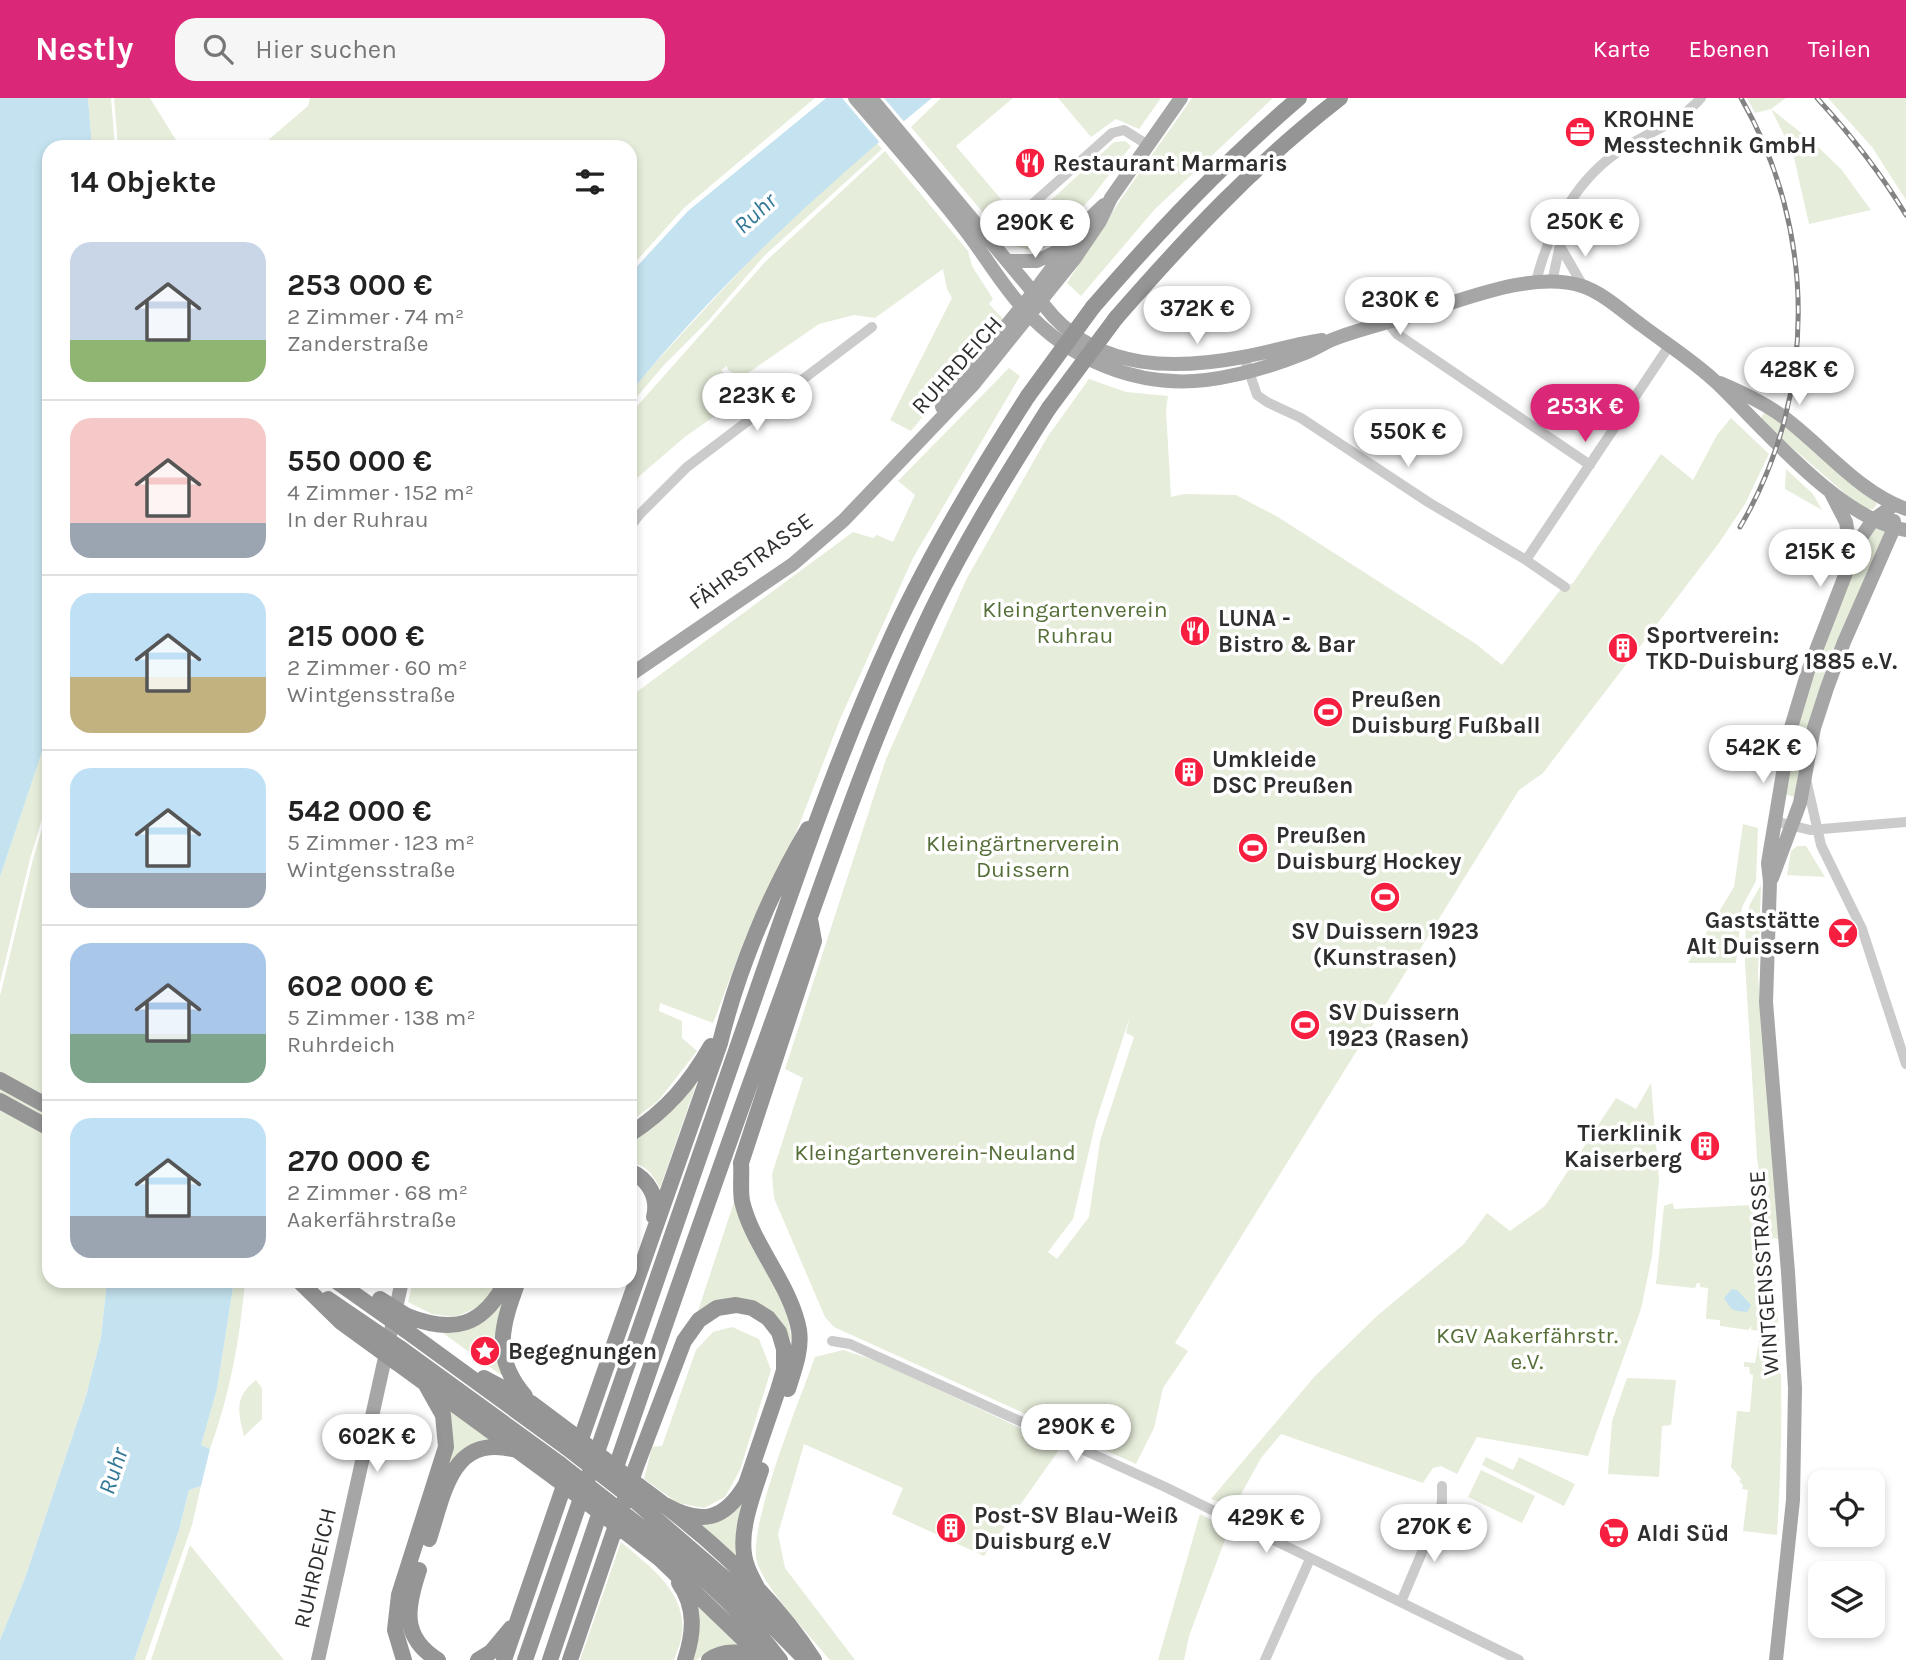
<!DOCTYPE html>
<html lang="de">
<head>
<meta charset="utf-8">
<style>
	body { margin:0; font-family:Karla,sans-serif; background:#f6f6f6; color:#222; height:100vh; display:flex; flex-direction:column; font-size:26px; white-space:nowrap }
	* { box-sizing:border-box; margin:0 }
	p { font-size:23px; color:#767676 }
	.icon { flex:none; width:38px; height:38px; fill:none; stroke:currentColor; stroke-width:2; stroke-linecap:round; stroke-linejoin:round }
	.map { position:relative; flex:1; overflow:hidden }
	.sheet { position:absolute; left:42px; top:42px; width:595px; height:1148px; display:flex; flex-direction:column; background:#fff; border-radius:21px; box-shadow:0 4px 10px #0003 }
	.sheet>* { flex:none }
	.buttons { position:absolute; left:1808px; top:1372px; display:grid; gap:14px }
	.buttons a { display:grid; place-items:center; width:77px; height:77px; border-radius:14px; background:#fff; box-shadow:0 4px 10px #0003; font-size:35px }
	.price { position:absolute; translate:-50% -60px; padding:0 16px; border-radius:24px; background:#fff; color:#222; font-size:23px; line-height:46px; filter:drop-shadow(0 2px 4px #0008) }
	.price::after { content:''; position:absolute; left:50%; top:42px; width:21px; height:16px; margin-left:-10px; background:inherit; clip-path:polygon(0 0,100% 0,50% 100%) }
	.price.selected { background:#db2777; color:#fff }
	ul { padding:0; list-style:none }
	li { display:flex; align-items:center; gap:21px; height:175px; padding:0 28px }
	li+li { border-top:2px solid #e0e0e0 }
	li span { display:grid; place-items:center; flex:none; width:196px; height:140px; border-radius:21px; color:#555 }
	li>.icon { margin-inline-start:auto }
	span .icon { width:84px; height:84px; fill:#fffc; stroke-width:1 }
	li b { font-size:30px }
	h2 { display:flex; justify-content:space-between; align-items:center; height:84px; padding:0 28px; font-size:30px }
	header { display:flex; align-items:center; gap:42px; box-sizing:border-box; height:98px; padding:0 35px; background:#db2777; color:#fff }
	header strong { font-size:33px }
	nav { display:flex; gap:38px; margin-inline-start:auto; font-size:24px }
	.search { width:490px; height:63px; background:#f6f6f6; display:flex; align-items:center; gap:18px; box-sizing:border-box; padding:0 24px; border-radius:21px; color:#767676; font-size:26px }
	.map>svg:first-child { display:block }
</style>
</head>
<body>
<header>
<strong>Nestly</strong>
<div class="search"><svg class="icon" aria-label="search" viewBox="0 0 24 24"><circle cx="10" cy="10" r="6"/><path d="M15 15l6 6"/></svg>Hier suchen</div>
<nav><a>Karte</a><a>Ebenen</a><a>Teilen</a></nav>
</header>
<div class="map">
<svg width="1906" height="1562" viewBox="0 0 1906 1562">
	<rect width="100%" height="100%" fill="#fff"/>
	<path fill="#e6edda" fill-rule="evenodd" d="M88 0H111L115 49H92Z
		M114 0H150L179 47 184 49H118Z
		M310 0H815L684 110 630 170V49H260L308 8Z
		M941 0H1013L956 48 1011 113 995 129 911 29Z
		M1058 0H1161L1139 31 1116 21 1091 39Z
		M1192 0H1273L1155 111 1081 198 1067 185 1121 101Z
		M1747 0H1786L1771 11 1814 45 1841 71 1871 112 1809 126 1793 55 1771 11 1755 15Z
		M1828 0H1906V102L1872 49Z
		M1125 43 1131 48 1092 99 1044 150 1034 153 1009 147 1036 116 1114 44Z
		M877 45 882 51 764 158 708 223 664 267 630 307V295L644 277 749 163 823 91Z
		M885 53 968 153 972 168 993 201 989 206 1003 221 911 333 890 322 952 200 947 191 943 171 875 220 854 217 819 226 748 275 735 276 728 272 727 268 721 272 744 298 686 338 630 386V316L765 164Z
		M1009 270 1020 278 913 460 841 619 792 745 746 838 713 925 660 905 659 913 682 923V940L697 953 658 1003 630 1024V599L853 434 873 440 877 437 893 444 915 397 898 383Z
		M1089 281 1126 294 1168 298 1166 312 1171 399 1184 396 1236 397 1278 419 1476 546 1502 567 1561 491 1573 485 1661 356 1693 382 1717 337 1731 320 1769 356 1745 406 1719 445 1543 675 1519 692 1175 1245 1188 1253 1163 1290 1154 1330 1136 1366 834 1229 825 1219 774 1100 772 1076 803 980 785 971 886 661 967 480 1048 338ZM1130 918 1126 935 1134 939 1100 1043 1089 1119 1057 1161 1048 1154 1073 1121 1096 1023Z
		M1765 313 1873 399 1877 406 1873 411H1867L1855 404 1760 322Z
		M1786 371 1813 396 1822 412 1785 391Z
		M1877 429 1885 434 1798 700 1784 696C1788 675 1790 653 1795 632 1803 601 1857 442 1877 429Z
		M49 633V698L30 761 0 885V779Z
		M49 707V1183H107L101 1239 86 1298 25 1480 0 1542V898L33 761Z
		M1743 726 1758 730 1756 783 1742 809 1736 865H1688L1734 789Z
		M1797 748H1806L1825 779 1787 777 1791 753Z
		M1761 787 1758 876 1760 909 1780 1141 1768 1140C1785 1238 1783 1337 1777 1437L1743 1433 1748 1392 1742 1391 1743 1387 1739 1383 1741 1381 1731 1369 1737 1313 1750 1314 1753 1277 1750 1276 1749 1269H1744V1264L1755 1265 1761 1233 1751 1232 1752 1228 1748 1232 1720 1228V1222L1706 1221 1708 1190 1700 1189V1185H1697L1695 1190 1656 1186 1664 1108 1673 1105 1674 1111 1750 1107 1763 1103 1757 1060 1745 864 1746 824 1750 806Z
		M699 978 660 1090C654 1078 645 1065 630 1065V1041Z
		M1651 985 1659 1082 1652 1158 1641 1211 1588 1358 1477 1339 1457 1376 1441 1368 1433 1370 1423 1385 1281 1336 1261 1360 1234 1409 1211 1401 1315 1278 1378 1217 1464 1146 1487 1115 1510 1133 1545 1108 1616 1000 1636 1011Z
		M735 1101 787 1216 792 1244 785 1231 763 1208 697 1216Z
		M234 1183H245C240 1241 230 1296 210 1351L201 1347 217 1291Z
		M413 1183H497L481 1208 455 1219 432 1216 408 1204Z
		M501 1201 505 1203 503 1277H501L440 1233Z
		M732 1229 759 1241 771 1272 740 1372 725 1399 704 1410 678 1405 644 1381 652 1349 662 1348 696 1252 713 1234Z
		M843 1252 877 1263 1061 1349 984 1458 892 1416 903 1390 804 1346 778 1436 785 1470 855 1562H830C811 1539 764 1489 757 1464 747 1429 801 1299 815 1259Z
		M1627 1280 1676 1282 1671 1327 1662 1328 1659 1379 1608 1376 1612 1323Z
		M256 1282 262 1290V1321L244 1338C238 1314 234 1299 256 1282Z
		M445 1308 494 1343 446 1378Z
		M1486 1359 1513 1372 1519 1359 1575 1386 1564 1408 1482 1367Z
		M1481 1372 1535 1398 1522 1425 1468 1399Z
		M201 1388 192 1427 145 1562H134L179 1432 189 1392Z
		M743 1400 740 1468 694 1425Z
		M1200 1416 1229 1431 1189 1538 1184 1562H1158Z
		M621 1444C649 1468 687 1494 682 1536 681 1544 677 1554 674 1562H580Z
		M190 1447 284 1562H151Z
		M694 1503 739 1547C723 1548 709 1550 697 1562H691Z"/>
	<path fill="#c4e2ef" d="M0 0H88L92 49H49V633L0 779Z
		M826 0H932C823 89 719 185 630 295V176L688 113Z
		M107 1183H234L217 1291 201 1347 210 1351 201 1388 189 1392 179 1432 134 1562H0V1542L25 1480 86 1298 101 1239Z
		M1732 1191 1737 1192 1751 1207 1747 1214C1731 1213 1732 1212 1724 1200Z"/>
	<path fill="#fff" d="M842 0H884L906 26 881 46Z"/>
	<g fill="none" stroke-linecap="round" stroke-linejoin="round">
		<path stroke="#cbcbcb" stroke-width="10" d="M1028 110 1112 35 1124 32 1148 47
			M1560 148 1583 188
			M1536 184C1548 133 1578 78 1624 50 1651 33 1679 25 1701 0
			M1552 184 1566 119
			M1388 225 1397 236 1590 367
			M1244 259 1257 297 1267 304 1301 320 1428 404 1526 462 1565 489
			M630 429 640 416 687 369 872 229
			M1526 462 1669 248
			M1806 681 1821 747 1862 831 1906 966
			M1774 723 1810 732 1906 724
			M832 1243 850 1246 1163 1388 1519 1562
			M1401 1504 1439 1414 1442 1404V1388
			M1265 1562 1310 1461"/>
		<path stroke="#a6a6a6" stroke-width="14" d="M855 0C891 42 928 84 962 128 983 154 1000 185 1023 210 1069 262 1137 290 1206 282 1239 278 1275 267 1305 255 1315 251 1324 245 1334 241 1363 230 1395 223 1426 213 1471 199 1535 173 1582 188 1603 195 1622 213 1640 226 1665 245 1694 263 1717 285 1763 329 1841 423 1906 432
			M871 0 1053 218C1103 272 1175 272 1243 259 1270 254 1295 246 1322 242
			M1008 163H1037L1064 150
			M1720 285C1741 294 1763 304 1782 318 1822 347 1858 394 1906 411
			M942 309C973 266 1008 227 1040 186 1061 159 1078 130 1104 107
			M1831 395 1846 424 1851 455
			M630 577 793 466 844 422 972 288 1075 160 1100 123 1111 100 1181 0
			M1772 780 1800 705 1814 630 1827 590 1844 544 1894 430V423
			M318 1562 402 1183
			M1776 1562 1793 1402 1795 1290 1788 1174 1766 904 1770 784 1768 765 1790 633 1808 573 1858 444 1873 422 1894 407"/>
		<path stroke="#959595" stroke-width="16" d="M1093 209C1159 133 1223 65 1299 0
			M1116 220C1185 141 1256 65 1340 0
			M0 982 49 1009
			M0 1003 49 1030
			M630 1036C666 1013 690 985 711 948
			M630 1073C648 1081 659 1099 654 1119
			M518 1183C502 1227 491 1259 525 1298
			M407 1218C453 1236 483 1229 506 1183
			M404 1231 566 1349
			M400 1250 560 1366
			M396 1264 555 1380
			M484 1280 531 1305 571 1335
			M788 1291C794 1272 802 1252 799 1232 791 1187 752 1147 742 1103 740 1091 742 1077 741 1065L814 843 810 821
			M576 1355 720 945C738 872 769 796 808 731
			M612 1381C668 1217 725 1054 784 892 830 764 873 635 932 512 966 442 1007 376 1049 310
			M639 1388C705 1436 770 1493 814 1562
			M634 1402 728 1483 806 1562
			M628 1419C683 1461 738 1507 780 1562
			M624 1433 660 1461 765 1562
			M429 1441C445 1392 452 1333 520 1353
			M419 1472C407 1508 400 1539 438 1562
			M679 1485C696 1509 694 1535 685 1562
			M759 1493C755 1485 750 1477 747 1468 736 1439 752 1400 761 1372
			M404 1562 395 1532 399 1497 446 1349 443 1317 425 1285
			M478 1562 491 1554 511 1530
			M504 1562 568 1376
			M525 1562C594 1359 664 1156 736 953 785 813 831 671 893 536 931 454 979 374 1028 298
			M550 1562 604 1402
			M570 1562 636 1369 684 1243 699 1222 717 1210 736 1207 752 1210 768 1220 779 1234 784 1251V1272L778 1292 746 1386C725 1422 702 1428 665 1407
			M709 1562C725 1551 744 1553 761 1562"/>
		<g stroke="#838383" stroke-width="5">
			<path id="rail" d="M1817 0C1851 37 1880 74 1906 117
				M1740 429C1818 297 1817 132 1741 0"/>
		</g>
		<use href="#rail" stroke="#fff" stroke-width="2.5" stroke-dasharray="8" stroke-linecap="butt"/>
		<path stroke="#959595" stroke-width="16" d="M1028 298 1093 209
			M1049 310 1116 220
			M299 1183 341 1224 396 1264
			M336 1183 404 1231
			M328 1201 400 1250
			M380 1201 407 1218
			M571 1335 639 1388
			M566 1349 634 1402
			M560 1366 628 1419
			M555 1380 624 1433"/>
	</g>
	<defs>
		<g id="office-disc" transform="scale(1.575)"><circle r="9.5" fill="#f61f3f" stroke="#fff"/><path d="M-6-3h4V-5.5h4V-3h4V5H-6ZM-1-4.5V-3h2v-1.5ZM-6 0V1H6V0Z" fill="#fff"/></g>
		<g id="restaurant-disc" transform="scale(1.575)"><circle r="9.5" fill="#f61f3f" stroke="#fff"/><path d="M-5-6h1v4h1v-4h1v4h1v-4h1v5L-1.5 .5V6h-2V.5L-5-1ZM5-6V6H3V1.5H1.5Q1.5-4 5-6Z" fill="#fff"/></g>
		<g id="building-disc" transform="scale(1.575)"><circle r="9.5" fill="#f61f3f" stroke="#fff"/><path d="M-4-6H4V6H1V3H-1V6H-4ZM-2.5-4.3h1.7v1.8h-1.7ZM.8-4.3h1.7v1.8H.8ZM-2.5-1h1.7V.8h-1.7ZM.8-1h1.7V.8H.8Z" fill="#fff"/></g>
		<g id="stadium-disc" transform="scale(1.575)"><circle r="9.5" fill="#f61f3f" stroke="#fff"/><path d="M0-5a6.5 5 0 1 0 0 10a6.5 5 0 1 0 0-10ZM-3.5-1.8h7v3.6h-7Z" fill="#fff"/></g>
		<g id="bar-disc" transform="scale(1.575)"><circle r="9.5" fill="#f61f3f" stroke="#fff"/><path d="M-6-5H6L.8 .8V4.5H3.5V6h-7V4.5H-.8V.8Z" fill="#fff"/></g>
		<g id="sight-disc" transform="scale(1.575)"><circle r="9.5" fill="#f61f3f" stroke="#fff"/><path d="M0-6L1.8-2.2L6-1.7L2.9 1.2L3.7 5.4L0 3.3L-3.7 5.4L-2.9 1.2L-6-1.7L-1.8-2.2Z" fill="#fff"/></g>
		<g id="supermarket-disc" transform="scale(1.575)"><circle r="9.5" fill="#f61f3f" stroke="#fff"/><path d="M-6-5.5h2.5l.6 2H6L4.5 2H-2.5L-4.4-4H-6ZM-1.5 3.2a1.3 1.3 0 1 0 .1 0ZM3 3.2a1.3 1.3 0 1 0 .1 0Z" fill="#fff"/></g>
	</defs>
	<g fill-rule="evenodd">
		<use href="#office-disc" x="1580" y="34"/>
		<use href="#restaurant-disc" x="1030" y="65"/>
		<use href="#restaurant-disc" x="1195" y="533"/>
		<use href="#building-disc" x="1623" y="550"/>
		<use href="#stadium-disc" x="1328" y="614"/>
		<use href="#building-disc" x="1189" y="674"/>
		<use href="#stadium-disc" x="1253" y="750"/>
		<use href="#stadium-disc" x="1385" y="799"/>
		<use href="#bar-disc" x="1843" y="835"/>
		<use href="#stadium-disc" x="1305" y="927"/>
		<use href="#building-disc" x="1705" y="1048"/>
		<use href="#sight-disc" x="485" y="1253"/>
		<use href="#building-disc" x="951" y="1430"/>
		<use href="#supermarket-disc" x="1614" y="1435"/>
	</g>
	<g text-anchor="middle" dominant-baseline="central" stroke-width="7" stroke-linejoin="round" paint-order="stroke">
		<g font-size="23" font-weight="bold" fill="#2e2e2e" stroke="#fff" text-anchor="start">
			<text x="1603" y="21">KROHNE<tspan x="1603" dy="26">Messtechnik GmbH</tspan></text>
			<text x="1053" y="65">Restaurant Marmaris</text>
			<text x="1218" y="520">LUNA -<tspan x="1218" dy="26">Bistro &amp; Bar</tspan></text>
			<text x="1646" y="537">Sportverein:<tspan x="1646" dy="26">TKD-Duisburg 1885 e.V.</tspan></text>
			<text x="1351" y="601">Preußen<tspan x="1351" dy="26">Duisburg Fußball</tspan></text>
			<text x="1212" y="661">Umkleide<tspan x="1212" dy="26">DSC Preußen</tspan></text>
			<text x="1276" y="737">Preußen<tspan x="1276" dy="26">Duisburg Hockey</tspan></text>
			<text x="1820" y="822" text-anchor="end">Gaststätte<tspan x="1820" dy="26">Alt Duissern</tspan></text>
			<text x="1385" y="833" text-anchor="middle">SV Duissern 1923<tspan x="1385" dy="26">(Kunstrasen)</tspan></text>
			<text x="1328" y="914">SV Duissern<tspan x="1328" dy="26">1923 (Rasen)</tspan></text>
			<text x="1682" y="1035" text-anchor="end">Tierklinik<tspan x="1682" dy="26">Kaiserberg</tspan></text>
			<text x="508" y="1253">Begegnungen</text>
			<text x="974" y="1417">Post-SV Blau-Weiß<tspan x="974" dy="26">Duisburg e.V</tspan></text>
			<text x="1637" y="1435">Aldi Süd</text>
		</g>
		<g font-size="23" fill="#2e2e2e" stroke="#fff">
			<text transform="translate(957 267) rotate(-48)">RUHRDEICH</text>
			<text transform="translate(751 463) rotate(-36)">FÄHRSTRASSE</text>
			<text transform="translate(1764 1175) rotate(-94)">WINTGENSSTRASSE</text>
			<text transform="translate(315 1470) rotate(-77)">RUHRDEICH</text>
		</g>
		<g font-size="23" fill="#556e37" stroke="#fff">
			<text x="1075" y="511">Kleingartenverein<tspan x="1075" dy="26">Ruhrau</tspan></text>
			<text x="1023" y="745">Kleingärtnerverein<tspan x="1023" dy="26">Duissern</tspan></text>
			<text x="935" y="1054">Kleingartenverein-Neuland</text>
			<text x="1527" y="1237">KGV Aakerfährstr.<tspan x="1527" dy="26">e.V.</tspan></text>
		</g>
		<g font-size="24" font-style="italic" fill="#347998" stroke="#fff">
			<text transform="translate(755 115) rotate(-42)">Ruhr</text>
			<text transform="translate(113 1373) rotate(-72)">Ruhr</text>
		</g>
	</g>
</svg>
<div class="buttons">
<a><svg class="icon" aria-label="locate" viewBox="0 0 24 24"><circle cx="12" cy="12" r="6"/><path d="M12 2v4M12 18v4M2 12h4M18 12h4"/></svg></a>
<a><svg class="icon" aria-label="layers" viewBox="0 0 24 24"><path d="M12 4l9 5-9 5-9-5zM3 14l9 5 9-5"/></svg></a>
</div>
<b class="price" style="left:1585px;top:161px">250K €</b>
<b class="price" style="left:1035px;top:162px">290K €</b>
<b class="price" style="left:1400px;top:239px">230K €</b>
<b class="price" style="left:1197px;top:248px">372K €</b>
<b class="price" style="left:1799px;top:309px">428K €</b>
<b class="price" style="left:757px;top:335px">223K €</b>
<b class="price selected" style="left:1585px;top:346px">253K €</b>
<b class="price" style="left:1408px;top:371px">550K €</b>
<b class="price" style="left:1820px;top:491px">215K €</b>
<b class="price" style="left:1763px;top:687px">542K €</b>
<b class="price" style="left:1076px;top:1366px">290K €</b>
<b class="price" style="left:377px;top:1376px">602K €</b>
<b class="price" style="left:1266px;top:1457px">429K €</b>
<b class="price" style="left:1434px;top:1466px">270K €</b>
<section class="sheet">
<h2>14 Objekte<svg class="icon" aria-label="filters" viewBox="0 0 24 24"><path d="M4 7h16M4 17h16"/><circle cx="9" cy="7" r="2"/><circle cx="15" cy="17" r="2"/></svg></h2>
<ul>
<li><span style="background:linear-gradient(#c9d6e8 70%,#8fb573 0)"><svg class="icon" aria-label="home" viewBox="0 0 24 24"><path d="M3 11l9-7 9 7M6 9v11h12V9"/></svg></span><div><b>253 000 €</b><p>2 Zimmer · 74 m²</p><p>Zanderstraße</p></div></li>
<li><span style="background:linear-gradient(#f6c9c9 75%,#9aa5b1 0)"><svg class="icon" aria-label="home" viewBox="0 0 24 24"><path d="M3 11l9-7 9 7M6 9v11h12V9"/></svg></span><div><b>550 000 €</b><p>4 Zimmer · 152 m²</p><p>In der Ruhrau</p></div></li>
<li><span style="background:linear-gradient(#bfe0f5 60%,#c2b280 0)"><svg class="icon" aria-label="home" viewBox="0 0 24 24"><path d="M3 11l9-7 9 7M6 9v11h12V9"/></svg></span><div><b>215 000 €</b><p>2 Zimmer · 60 m²</p><p>Wintgensstraße</p></div></li>
<li><span style="background:linear-gradient(#bfe0f5 75%,#9aa5b1 0)"><svg class="icon" aria-label="home" viewBox="0 0 24 24"><path d="M3 11l9-7 9 7M6 9v11h12V9"/></svg></span><div><b>542 000 €</b><p>5 Zimmer · 123 m²</p><p>Wintgensstraße</p></div></li>
<li><span style="background:linear-gradient(#a9c7e8 65%,#7fa58c 0)"><svg class="icon" aria-label="home" viewBox="0 0 24 24"><path d="M3 11l9-7 9 7M6 9v11h12V9"/></svg></span><div><b>602 000 €</b><p>5 Zimmer · 138 m²</p><p>Ruhrdeich</p></div></li>
<li><span style="background:linear-gradient(#bfe0f5 70%,#9aa5b1 0)"><svg class="icon" aria-label="home" viewBox="0 0 24 24"><path d="M3 11l9-7 9 7M6 9v11h12V9"/></svg></span><div><b>270 000 €</b><p>2 Zimmer · 68 m²</p><p>Aakerfährstraße</p></div></li>
</ul>
</section>
</div>
</body>
</html>
